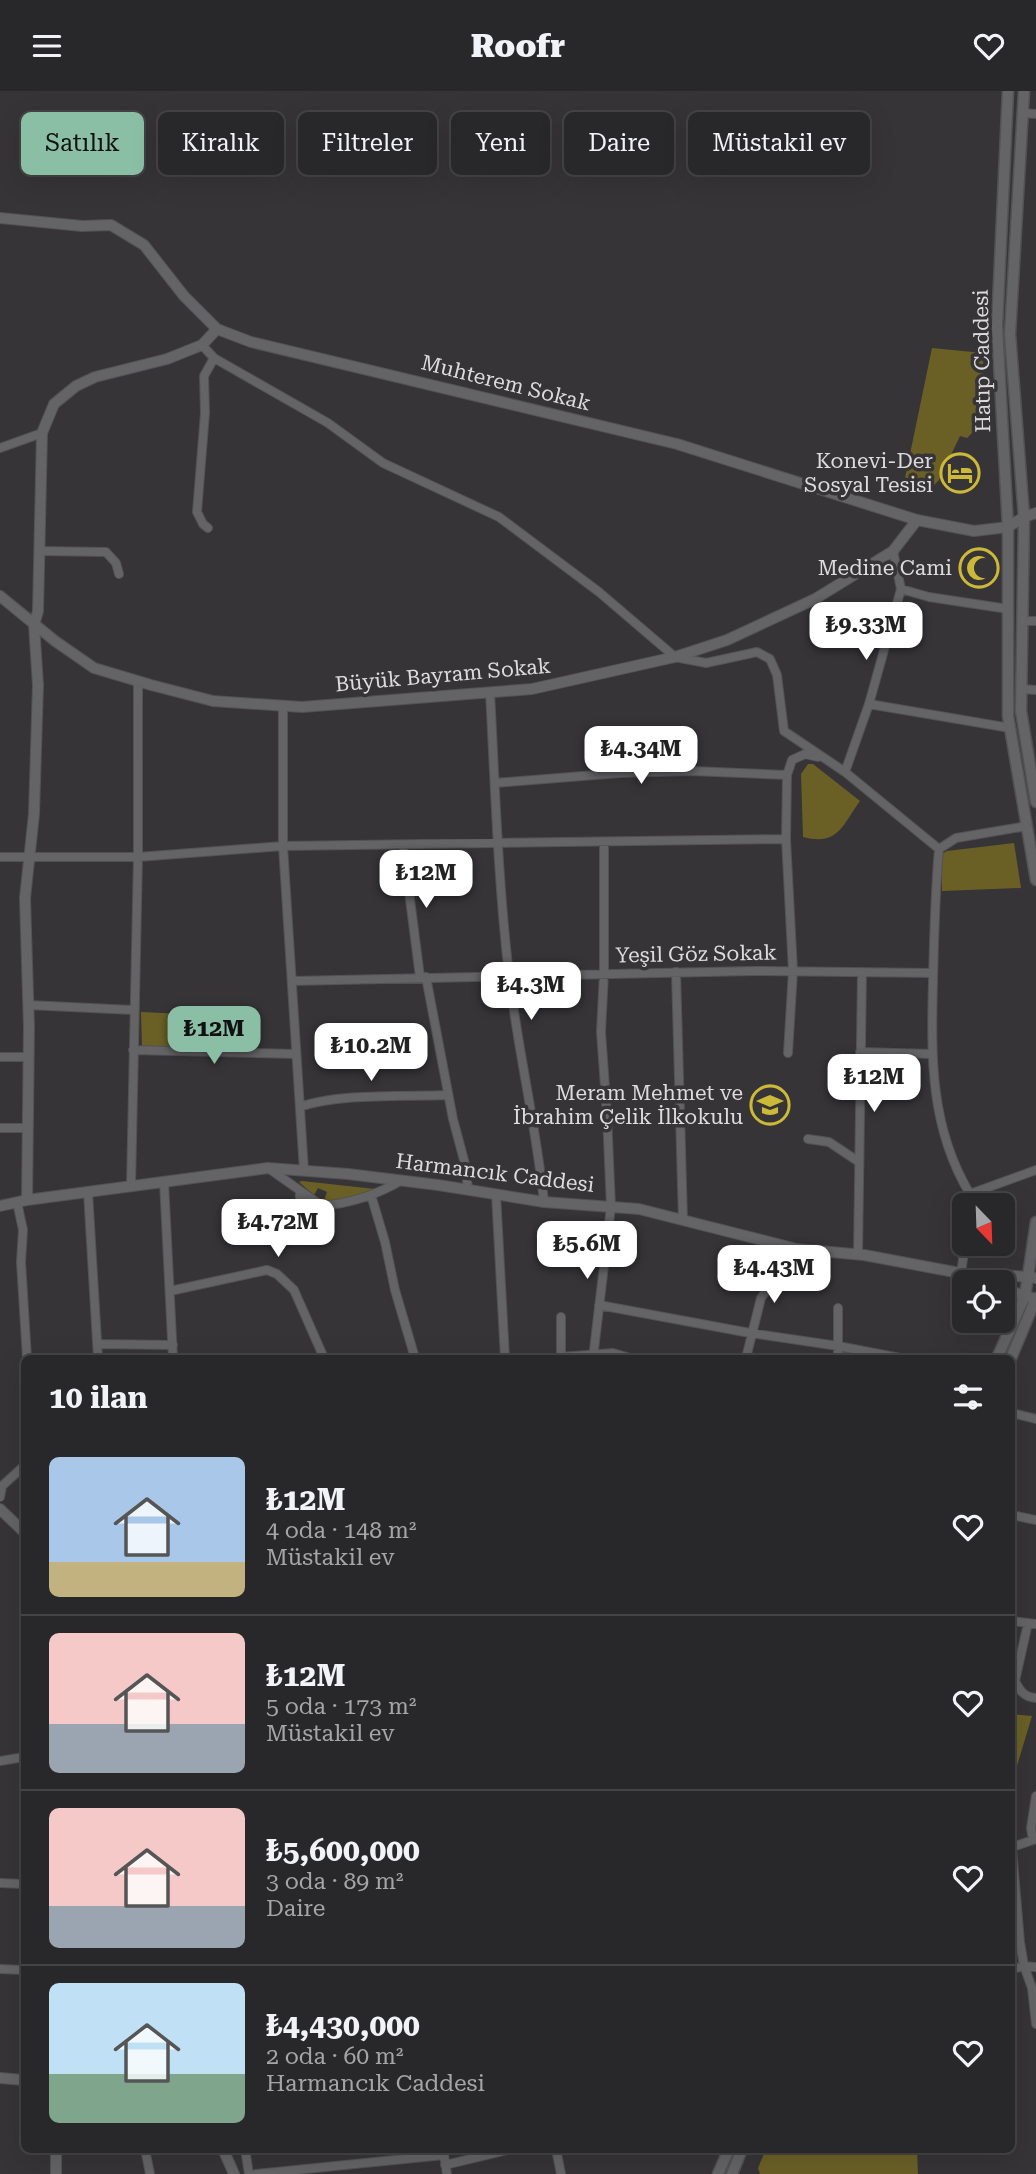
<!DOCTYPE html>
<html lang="tr">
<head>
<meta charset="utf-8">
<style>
	body { margin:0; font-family:"Roboto Serif",serif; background:#343335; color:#f1f3f6; height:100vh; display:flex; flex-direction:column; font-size:26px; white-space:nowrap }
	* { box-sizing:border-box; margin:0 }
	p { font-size:23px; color:#a5a5a8 }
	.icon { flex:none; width:38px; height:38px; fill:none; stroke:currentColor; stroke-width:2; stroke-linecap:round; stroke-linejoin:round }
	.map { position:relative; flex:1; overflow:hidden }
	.panel { position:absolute; left:21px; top:1264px; width:994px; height:798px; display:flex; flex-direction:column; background:#282729; border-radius:10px; box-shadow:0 7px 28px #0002,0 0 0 2px #444446 }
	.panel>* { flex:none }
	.top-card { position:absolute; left:21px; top:21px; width:994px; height:63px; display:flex; gap:14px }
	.needle { width:46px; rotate:157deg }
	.fabs { position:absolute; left:952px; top:1102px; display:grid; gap:14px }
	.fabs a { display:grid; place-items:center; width:63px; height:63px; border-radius:10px; background:#282729; box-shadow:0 7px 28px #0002,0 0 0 2px #444446; font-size:35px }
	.price { position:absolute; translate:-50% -60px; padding:0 16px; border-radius:14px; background:#fff; color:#222; font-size:23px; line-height:46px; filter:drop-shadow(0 2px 4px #0008) }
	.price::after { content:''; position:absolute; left:50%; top:42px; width:21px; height:16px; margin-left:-10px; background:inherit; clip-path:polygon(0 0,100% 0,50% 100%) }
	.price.active { background:#8abfa5; color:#111 }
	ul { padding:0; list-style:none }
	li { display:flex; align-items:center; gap:21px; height:175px; padding:0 28px }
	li+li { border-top:2px solid #444446 }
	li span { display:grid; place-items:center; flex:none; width:196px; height:140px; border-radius:10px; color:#555 }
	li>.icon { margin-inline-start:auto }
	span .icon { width:84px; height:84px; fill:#fffc; stroke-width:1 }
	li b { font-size:30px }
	h2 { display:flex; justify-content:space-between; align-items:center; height:84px; padding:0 28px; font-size:30px }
	.pill { padding:0 24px; border-radius:10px; background:#282729; box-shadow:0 7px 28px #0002,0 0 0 2px #444446; font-size:24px; line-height:63px }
	.pill.active { background:#8abfa5; color:#111 }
	header { display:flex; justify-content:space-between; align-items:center; height:91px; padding:0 28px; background:#282729; font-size:32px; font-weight:800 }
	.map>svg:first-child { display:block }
</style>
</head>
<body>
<header><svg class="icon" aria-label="menu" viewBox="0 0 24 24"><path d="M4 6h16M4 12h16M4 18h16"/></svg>Roofr<svg class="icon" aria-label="heart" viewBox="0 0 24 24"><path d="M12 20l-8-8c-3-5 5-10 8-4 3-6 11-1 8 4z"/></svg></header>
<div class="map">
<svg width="1036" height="2083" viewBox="0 0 1036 2083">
	<rect width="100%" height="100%" fill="#363437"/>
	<path fill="#6a6026" d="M932 257 983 262 985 340 976 338 967 347 960 345 939 389 933 395 904 392Z
		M808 673H813L860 710C842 735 838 755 803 746L801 683Z
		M1014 752 1021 797 942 800V763L947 760Z
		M141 921 206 924V957H142Z
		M302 1090 375 1098 336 1111 324 1110 327 1101 318 1097 314 1104 299 1091Z
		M1012 1623 1032 1625 1016 1678 1012 1680Z
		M766 2058H917L918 2083H760L758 2077Z"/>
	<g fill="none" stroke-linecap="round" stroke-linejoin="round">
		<g stroke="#525154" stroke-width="10">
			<path id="minor" d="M1023 22 1036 23
				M202 254 214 267 328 332 383 372 499 426 599 501 675 566 706 572 757 561 770 568 777 584 784 640 845 681 939 758
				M0 357 42 342
				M208 437 203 433 197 421 205 322 204 285 214 267
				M39 460 106 461 116 472 119 483
				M901 498 929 506 1008 518
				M1022 530H1036
				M1022 598 1036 599
				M490 601C495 695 498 790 509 884 518 960 536 1034 544 1111
				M869 613 1010 637
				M283 615V755L304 1080
				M845 681 869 613 901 498 893 460
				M495 692 620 682 692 680 787 684
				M403 754 420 886
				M0 766H138L283 755 786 748
				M676 881 683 1129
				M426 886 453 1028 465 1073 468 1098
				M292 890 753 880 933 882
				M28 914 133 919
				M133 959 296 963
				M860 961 931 963
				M788 962 793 880 786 748 787 684 792 669 805 663 818 666
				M0 966H28
				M300 1016C339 1002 405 1006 448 1004
				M0 1037H28
				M808 1048 829 1051 859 1071
				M268 1077 322 1115C351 1112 377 1104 402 1089
				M164 1091 173 1267
				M131 1095 138 766V590
				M88 1101 98 1267
				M496 1103 505 1267
				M970 1103C930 1037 931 966 933 891 934 846 935 802 939 758L956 747 1027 735
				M371 1104 385 1151 395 1199 415 1267
				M17 1111 23 1139 21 1171 27 1267
				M969 1115 970 1103 1036 1079
				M299 1142 300 1101
				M858 1164 862 881
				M961 1183 965 1153
				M170 1200 267 1179 277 1183 294 1199 324 1267
				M599 1214 750 1242 838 1255 900 1267
				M561 1226V1265
				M97 1253 173 1254
				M547 1267 613 1262 630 1267
				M593 1267 611 1116 607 1024 601 941 604 882V751
				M746 1267 761 1207 797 1158
				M838 1267V1217
				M1012 1322 1036 1328
				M0 1406 2 1395 24 1375
				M1012 1424 1036 1429
				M1012 1530 1036 1533
				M1028 1532 1015 1590C1020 1600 1024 1606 1036 1607
				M0 1670 24 1666
				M1033 1749 1031 1737 1036 1705
				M1012 1756 1036 1748
				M1012 1758 1020 1851 1024 1875 1032 1897 1036 1933
				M0 1792 24 1793
				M0 1878 24 1879
				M1012 1878 1024 1875 1036 1876
				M145 2058 150 2083
				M245 2058 249 2083
				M443 2058 447 2083
				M556 2058 561 2083
				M445 2074 512 2058
				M256 2083 444 2064"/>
		</g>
		<g stroke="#525154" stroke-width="12">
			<path id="tertiary" d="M0 127 82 135 111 134 144 154 184 205 217 238 251 251 677 353 917 429 974 440 1008 436 1024 426 1036 422
				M0 505 55 550 94 577 151 594 213 610 302 616 532 598 675 566 727 549 815 508 893 460 917 429
				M27 1109 29 936 25 807 34 723 38 594 34 534 38 520 42 342 54 313 76 295 95 286 167 268 202 254 217 238
				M0 1115 27 1109 268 1077 348 1083 438 1094 544 1111 639 1118 797 1158 864 1164 981 1186 994 1183 1036 1187
				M1003 1198 1032 1207
				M0 1418 24 1441
				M0 1987 24 1989
				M223 2058 234 2083
				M56 2083V2058"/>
		</g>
		<g stroke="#525154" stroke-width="13">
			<path id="secondary" d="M1008 0 997 235 1008 436V625L1036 789
				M1024 0 1010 243 1024 426 1021 620 1036 711
				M1003 1209 1006 1220 1008 1240
				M997 1267 1025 1205 1036 1131
				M1011 1267 1036 1207
				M718 2083 729 2058
				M732 2083 742 2058"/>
		</g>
		<use href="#minor" stroke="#646366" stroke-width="8"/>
		<use href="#tertiary" stroke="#646366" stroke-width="10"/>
		<use href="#secondary" stroke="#646366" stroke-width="10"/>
	</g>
	<defs>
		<g id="hotel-ring" transform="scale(2.0125)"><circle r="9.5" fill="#363437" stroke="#cdb938" stroke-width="1.5"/><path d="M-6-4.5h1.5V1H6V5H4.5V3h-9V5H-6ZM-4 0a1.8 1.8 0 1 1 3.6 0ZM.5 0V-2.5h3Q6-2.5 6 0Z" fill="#cdb938"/></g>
		<g id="mosque-ring" transform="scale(2.0125)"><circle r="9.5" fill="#363437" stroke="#cdb938" stroke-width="1.5"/><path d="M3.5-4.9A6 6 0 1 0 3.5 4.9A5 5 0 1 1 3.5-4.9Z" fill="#cdb938"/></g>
		<g id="school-ring" transform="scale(2.0125)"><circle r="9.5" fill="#363437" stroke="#cdb938" stroke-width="1.5"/><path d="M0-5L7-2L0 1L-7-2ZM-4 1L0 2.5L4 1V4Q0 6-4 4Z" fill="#cdb938"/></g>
	</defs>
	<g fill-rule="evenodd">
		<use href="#hotel-ring" x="960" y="382"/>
		<use href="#mosque-ring" x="979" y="477"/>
		<use href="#school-ring" x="770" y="1014"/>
	</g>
	<g text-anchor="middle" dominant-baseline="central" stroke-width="7" stroke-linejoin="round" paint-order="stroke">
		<g font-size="21" fill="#dcdbdd" stroke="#363437">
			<text transform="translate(982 270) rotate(-91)">Hatıp Caddesi</text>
			<text transform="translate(506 292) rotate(14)">Muhterem Sokak</text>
			<text transform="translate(443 584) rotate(-5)">Büyük Bayram Sokak</text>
			<text transform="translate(696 863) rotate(-1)">Yeşil Göz Sokak</text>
			<text transform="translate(495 1082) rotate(7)">Harmancık Caddesi</text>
		</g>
		<g font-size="21" fill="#dcdbdd" stroke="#363437" text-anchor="end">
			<text x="933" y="370">Konevi-Der<tspan x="933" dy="24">Sosyal Tesisi</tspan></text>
			<text x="952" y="477">Medine Cami</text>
			<text x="743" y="1002">Meram Mehmet ve<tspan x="743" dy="24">İbrahim Çelik İlkokulu</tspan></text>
		</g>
	</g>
</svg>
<div class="fabs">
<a><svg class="needle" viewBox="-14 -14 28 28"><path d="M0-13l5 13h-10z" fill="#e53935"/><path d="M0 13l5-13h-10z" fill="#a5a5a8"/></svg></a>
<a><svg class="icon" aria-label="locate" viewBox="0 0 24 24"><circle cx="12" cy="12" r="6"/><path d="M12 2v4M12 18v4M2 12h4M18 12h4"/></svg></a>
</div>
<b class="price" style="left:866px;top:571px">₺9.33M</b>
<b class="price" style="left:641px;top:695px">₺4.34M</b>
<b class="price" style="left:426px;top:819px">₺12M</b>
<b class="price" style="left:531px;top:931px">₺4.3M</b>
<b class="price active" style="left:214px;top:975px">₺12M</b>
<b class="price" style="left:371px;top:992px">₺10.2M</b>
<b class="price" style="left:874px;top:1023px">₺12M</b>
<b class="price" style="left:278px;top:1168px">₺4.72M</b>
<b class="price" style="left:587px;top:1190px">₺5.6M</b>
<b class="price" style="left:774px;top:1214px">₺4.43M</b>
<div class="top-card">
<a class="pill active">Satılık</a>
<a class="pill">Kiralık</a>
<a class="pill">Filtreler</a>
<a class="pill">Yeni</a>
<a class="pill">Daire</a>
<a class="pill">Müstakil ev</a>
</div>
<section class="panel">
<h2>10 ilan<svg class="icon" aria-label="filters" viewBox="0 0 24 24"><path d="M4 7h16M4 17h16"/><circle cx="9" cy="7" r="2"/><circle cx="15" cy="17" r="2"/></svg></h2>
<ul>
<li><span style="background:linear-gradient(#a9c7e8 75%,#c2b280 0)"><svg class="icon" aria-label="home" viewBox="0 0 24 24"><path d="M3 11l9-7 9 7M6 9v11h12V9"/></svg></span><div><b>₺12M</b><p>4 oda · 148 m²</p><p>Müstakil ev</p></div><svg class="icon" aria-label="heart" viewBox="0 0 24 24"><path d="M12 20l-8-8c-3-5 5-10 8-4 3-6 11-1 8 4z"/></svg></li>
<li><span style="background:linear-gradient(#f6c9c9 65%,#9aa5b1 0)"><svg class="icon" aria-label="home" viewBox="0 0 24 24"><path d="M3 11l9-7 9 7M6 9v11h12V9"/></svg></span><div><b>₺12M</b><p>5 oda · 173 m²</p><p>Müstakil ev</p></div><svg class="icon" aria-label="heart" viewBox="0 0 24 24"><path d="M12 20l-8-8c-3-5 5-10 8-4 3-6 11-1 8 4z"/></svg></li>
<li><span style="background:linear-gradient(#f6c9c9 70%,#9aa5b1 0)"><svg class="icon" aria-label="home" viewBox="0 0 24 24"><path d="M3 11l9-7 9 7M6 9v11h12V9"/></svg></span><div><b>₺5,600,000</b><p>3 oda · 89 m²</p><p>Daire</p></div><svg class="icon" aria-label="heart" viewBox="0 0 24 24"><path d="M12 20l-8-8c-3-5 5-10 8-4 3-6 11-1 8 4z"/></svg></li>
<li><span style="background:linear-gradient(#bfe0f5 65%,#7fa58c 0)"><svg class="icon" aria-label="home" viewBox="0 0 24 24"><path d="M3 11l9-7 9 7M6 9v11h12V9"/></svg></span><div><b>₺4,430,000</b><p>2 oda · 60 m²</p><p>Harmancık Caddesi</p></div><svg class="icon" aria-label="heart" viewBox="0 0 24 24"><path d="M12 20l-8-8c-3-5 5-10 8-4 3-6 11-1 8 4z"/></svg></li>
</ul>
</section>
</div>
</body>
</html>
